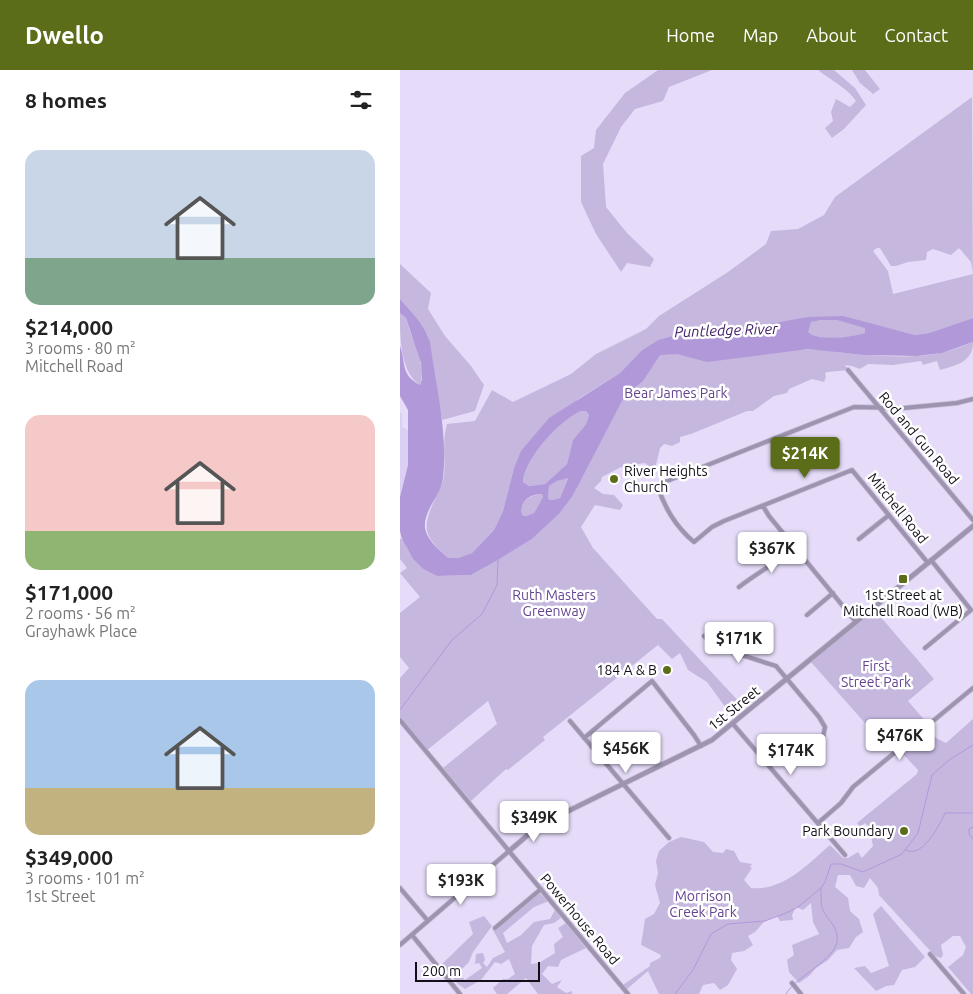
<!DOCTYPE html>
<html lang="en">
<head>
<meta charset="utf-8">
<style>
	body { margin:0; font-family:Ubuntu,sans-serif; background:#f6f6f6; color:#222; height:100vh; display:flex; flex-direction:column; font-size:19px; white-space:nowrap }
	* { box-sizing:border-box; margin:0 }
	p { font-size:16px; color:#767676 }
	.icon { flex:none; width:28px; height:28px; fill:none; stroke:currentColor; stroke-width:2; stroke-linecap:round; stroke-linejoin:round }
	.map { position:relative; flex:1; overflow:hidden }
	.panel { display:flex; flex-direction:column; background:#fff; width:400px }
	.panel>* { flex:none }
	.scale { position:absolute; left:15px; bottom:12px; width:125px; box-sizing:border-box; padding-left:5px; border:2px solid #130f19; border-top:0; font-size:14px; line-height:18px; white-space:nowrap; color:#130f19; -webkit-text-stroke:4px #fff; paint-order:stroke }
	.price { position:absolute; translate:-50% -42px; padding:0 11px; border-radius:5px; background:#fff; color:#222; font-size:16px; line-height:32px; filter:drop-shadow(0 1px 2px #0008) }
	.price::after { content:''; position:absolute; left:50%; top:30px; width:15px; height:11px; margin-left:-8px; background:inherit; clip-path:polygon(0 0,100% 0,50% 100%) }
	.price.on { background:#5b6d19; color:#fff }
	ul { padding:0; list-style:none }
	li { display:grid; align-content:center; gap:10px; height:265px; padding:0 25px }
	li span { display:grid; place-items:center; height:155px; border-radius:15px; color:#555 }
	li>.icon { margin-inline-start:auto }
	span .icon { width:90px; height:90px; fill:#fffc; stroke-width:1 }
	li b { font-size:21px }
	h2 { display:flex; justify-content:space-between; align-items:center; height:60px; padding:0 25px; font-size:21px }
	header { display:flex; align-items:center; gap:30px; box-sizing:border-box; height:70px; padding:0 25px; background:#5b6d19; color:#fff }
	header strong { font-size:24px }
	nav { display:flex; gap:28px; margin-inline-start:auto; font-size:18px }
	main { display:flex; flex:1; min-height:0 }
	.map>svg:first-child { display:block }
</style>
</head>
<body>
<header>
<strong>Dwello</strong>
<nav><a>Home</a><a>Map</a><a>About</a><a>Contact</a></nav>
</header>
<main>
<section class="panel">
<h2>8 homes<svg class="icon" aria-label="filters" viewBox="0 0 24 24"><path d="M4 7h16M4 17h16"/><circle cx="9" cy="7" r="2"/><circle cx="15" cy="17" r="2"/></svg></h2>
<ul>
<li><span style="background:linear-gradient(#c9d6e8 70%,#7fa58c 0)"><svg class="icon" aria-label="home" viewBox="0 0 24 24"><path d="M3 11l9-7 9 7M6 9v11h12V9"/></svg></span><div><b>$214,000</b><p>3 rooms · 80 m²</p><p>Mitchell Road</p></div></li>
<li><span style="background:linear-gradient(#f6c9c9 75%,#8fb573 0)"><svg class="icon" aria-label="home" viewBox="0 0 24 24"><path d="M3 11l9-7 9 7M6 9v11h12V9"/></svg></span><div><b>$171,000</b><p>2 rooms · 56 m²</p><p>Grayhawk Place</p></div></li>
<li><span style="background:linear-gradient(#a9c7e8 70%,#c2b280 0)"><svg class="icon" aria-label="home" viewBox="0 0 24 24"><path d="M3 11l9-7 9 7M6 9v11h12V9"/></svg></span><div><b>$349,000</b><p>3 rooms · 101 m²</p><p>1st Street</p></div></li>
</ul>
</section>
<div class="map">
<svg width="573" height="924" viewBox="0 0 573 924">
	<rect width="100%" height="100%" fill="#e6dcf9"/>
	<path fill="#dbcff3" d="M0 342 2 343V357L8 360V395L0 427Z"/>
	<path fill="#c5b7de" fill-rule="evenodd" d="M258 0H312L269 17 263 31 235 39 221 57 203 94 206 137 227 163 254 189 250 197 227 193 221 202 196 164 181 132V86L194 78 196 60 225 23Z
		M418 0H434L455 18 466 35 444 59 432 68 425 58 433 51 431 42 436 29 450 37 456 31C446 17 432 11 418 0Z
		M452 0H465L480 19 473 24 460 13Z
		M572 27 573 248 529 263 515 265 471 254 466 258 465 263C453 267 425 271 413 266 406 263 399 255 393 251L341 259 318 257 275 265 258 270 242 280 220 303 178 329 114 398 103 441 94 460 72 483 58 488H48C24 465 21 460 35 429 37 423 41 417 43 411 47 394 41 374 47 354L75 351 92 320 113 332 171 304 196 284 246 259 259 246 328 202 366 174 371 161 398 159 424 145 435 127ZM477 178H480L491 196H496L508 192 526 190 527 182 533 179 551 185 559 178 571 192 573 204 493 224 488 201 473 181Z
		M0 194 31 223 28 239 45 266 71 296 84 315 75 341 42 350 28 266 10 240 0 229Z
		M0 243 6 248C11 269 27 293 20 315 0 302 0 267 0 243Z
		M573 272C573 292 557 295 540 300L537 291 523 295 521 291 493 295 468 294 460 299 452 296 445 295 448 300 428 302 425 303 426 307 424 312 412 309 389 319 387 323 374 326 353 341H347L291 364 280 367V372L272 376 264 374 260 378 256 395 249 397 245 393 238 394 233 402 221 397 202 407 201 411 194 418 203 424 214 425 223 435 220 440 195 435 181 457 193 478 257 549H262L344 637 331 645 307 612 288 600 280 583 272 589 258 575 143 667 145 670 108 700 106 699 71 731 43 698 97 654 88 631 26 681 0 650V608L9 598 0 587V543L20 527 0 503 7 498 0 489V469H2L13 489 23 499 37 506 71 505 98 490 132 469 159 444 172 427 216 328 253 287 265 281 432 279 435 282C469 285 506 290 540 283 551 281 562 276 573 272Z
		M181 341H186L189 345 186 354 173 370 167 394 145 414 129 416 123 412C124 389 160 350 181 341Z
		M168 407 160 428 152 430 148 429 149 416 157 411Z
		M142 424 143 427 134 443 126 446 122 445C119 431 130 425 142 424Z
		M473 538 534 609 508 631 527 653 499 677 480 655 472 661 410 591Z
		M573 649V924H571L548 897 563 885 566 877 560 866H553L541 875 543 885 541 888 535 886 479 825 478 818 470 808 464 818 456 816 450 805H438L435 817 448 828 450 841 459 849 463 862 456 867 449 878 437 880 428 890 416 898 409 906 399 913 389 902 387 890 394 885 392 875 419 864 413 852 411 833 403 840 396 837 392 845 393 850 380 851 377 846 365 851 355 862 348 866 353 875 344 881 332 883 331 890 337 899 328 915 320 920 314 913 303 915 299 924H259L248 901 227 919 223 915 250 896V893L260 888 261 885 241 875 245 849 254 844 260 833 255 815 258 803 256 791 259 781 269 772 281 767 304 772 313 782 323 783 326 779 334 781 340 792 352 794 350 797 352 798 344 810 351 818C383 821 407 795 430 775L443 788H448L458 782 462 788 473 776 471 766 477 765 482 767 486 762C481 756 476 754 469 757L465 753 460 757 457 753 517 704 518 700 503 684 530 661 536 668 546 673Z
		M139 823 149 831 134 837 103 863 107 873 121 865 134 852 150 849 155 840 161 848 154 853 144 855 132 876 131 894 139 893 155 883 154 874 163 867 158 858 166 853 186 878 161 890 158 897 148 896 142 904 152 914 162 910 157 917 166 923 172 921V924H138L126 908 107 924H97L93 918 103 909H108L115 904 109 889 101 894 95 892 81 910 65 919 58 914 42 894 73 864 69 852 84 846 92 856 73 882 69 892 58 903 65 910 82 898 79 893 75 894 76 884 83 883 85 890 83 893 87 897 93 888 105 882 93 860Z
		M481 836 525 887 515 897 502 900 494 915 486 916 476 921 454 898 465 896 471 903 489 896 473 844Z"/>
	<path fill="#b199d9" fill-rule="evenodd" d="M0 229C11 241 25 256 30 272 36 317 48 363 43 408 41 426 23 440 25 458 27 471 40 480 48 488H58L72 483 94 460 103 441 114 398 121 381 149 348 220 303 242 280 258 270 275 265 318 257 341 259 408 247 443 246 515 265 529 263 573 248V272L542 283 517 286 464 285 408 279 307 292 277 284 260 285 243 311 225 325 172 427 159 444 132 469 98 490 71 505 37 506 23 499 13 489 2 469 0 461V427L8 395V340L0 326V276C6 292 0 305 20 315L22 309 21 293 6 248 0 243ZM420 250H437L465 258V263C452 267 417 272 408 262L411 252ZM181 341H186L189 345 186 354 173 370 167 394 145 414 129 416 123 412C124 389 160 350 181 341ZM168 408 160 428 152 430 148 429 149 416 157 411ZM142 424 143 427 134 443 126 446 122 445C119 431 130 424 142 424Z"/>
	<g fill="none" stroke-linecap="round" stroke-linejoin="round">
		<path stroke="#b199d9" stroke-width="1" d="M0 640 52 570 82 544 97 515 98 490
			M573 757 569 759V764L573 769
			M506 780C509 781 511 782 514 781 527 779 540 754 545 743H573
			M275 924 293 900 311 864 328 854 365 851 386 843 398 837 421 818 425 812 431 794H441L463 802 502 784 518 763 532 705 549 690 573 675
			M386 924C396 905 442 888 437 865 436 855 425 847 422 838 421 831 421 824 421 818"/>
		<g stroke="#c4bbd5" stroke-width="5.5">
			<path id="minor" d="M448 300 573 450
				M363 436 369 446 456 552
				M459 469 489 445
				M528 493 452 400 324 451 312 457 294 472C275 456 265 438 257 415L454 337 504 338 557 333 573 329
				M339 517C357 503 377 492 396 478
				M407 545 433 523
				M304 566 316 577 376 596 387 609
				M525 578 571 540 531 490
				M387 609 419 647 425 657 423 667
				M0 650 228 924
				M170 651 269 768
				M333 654 445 785
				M184 668 252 611 294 665 301 676
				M418 753 441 733 453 717 573 618
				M0 818 28 851
				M95 858 141 819
				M12 865 60 924
				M0 875 108 782
				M530 884 564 924
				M392 913 401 924"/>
		</g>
		<g stroke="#c4bbd5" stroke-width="6">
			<path id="tertiary" d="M108 782 136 758 148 751 312 670 573 456"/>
		</g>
		<use href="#minor" stroke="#9e94b0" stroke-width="4"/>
		<use href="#tertiary" stroke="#9e94b0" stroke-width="4.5"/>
	</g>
	<g fill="#5b6d19" stroke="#fff" stroke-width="2">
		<circle cx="214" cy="409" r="5"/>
		<rect x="498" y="504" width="10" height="10" rx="2.5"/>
		<circle cx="267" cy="600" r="5"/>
		<circle cx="504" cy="761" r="5"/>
	</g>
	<g text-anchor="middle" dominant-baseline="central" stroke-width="5" stroke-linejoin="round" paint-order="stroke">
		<g font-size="14" fill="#644490" stroke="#fff">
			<text x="276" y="323">Bear James Park</text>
			<text x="154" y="525">Ruth Masters<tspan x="154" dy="16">Greenway</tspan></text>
			<text x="476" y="596">First<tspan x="476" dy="16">Street Park</tspan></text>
			<text x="303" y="826">Morrison<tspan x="303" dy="16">Creek Park</tspan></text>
		</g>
		<g font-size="14" fill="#130f19" stroke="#fff">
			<text transform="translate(519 368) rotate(50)">Rod and Gun Road</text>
			<text transform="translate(498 438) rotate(51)">Mitchell Road</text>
			<text transform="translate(334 638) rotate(-39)">1st Street</text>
			<text transform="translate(180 849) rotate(50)">Powerhouse Road</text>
		</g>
		<g font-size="14" fill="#130f19" stroke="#fff" text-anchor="end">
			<text x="224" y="401" text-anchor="start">River Heights<tspan x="224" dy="16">Church</tspan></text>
			<text x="503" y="525" text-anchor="middle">1st Street at<tspan x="503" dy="16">Mitchell Road (WB)</tspan></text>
			<text x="257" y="600">184 A &amp; B</text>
			<text x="494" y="761">Park Boundary</text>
		</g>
		<g font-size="15" font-style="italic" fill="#42206a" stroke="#fff">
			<text transform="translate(326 260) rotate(-2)">Puntledge River</text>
		</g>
	</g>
</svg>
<div class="scale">200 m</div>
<b class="price on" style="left:405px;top:409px">$214K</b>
<b class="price" style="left:372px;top:504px">$367K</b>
<b class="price" style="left:339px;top:594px">$171K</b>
<b class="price" style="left:500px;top:691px">$476K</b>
<b class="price" style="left:226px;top:704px">$456K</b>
<b class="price" style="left:391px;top:706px">$174K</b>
<b class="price" style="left:134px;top:773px">$349K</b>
<b class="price" style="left:61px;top:836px">$193K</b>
</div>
</main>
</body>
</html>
